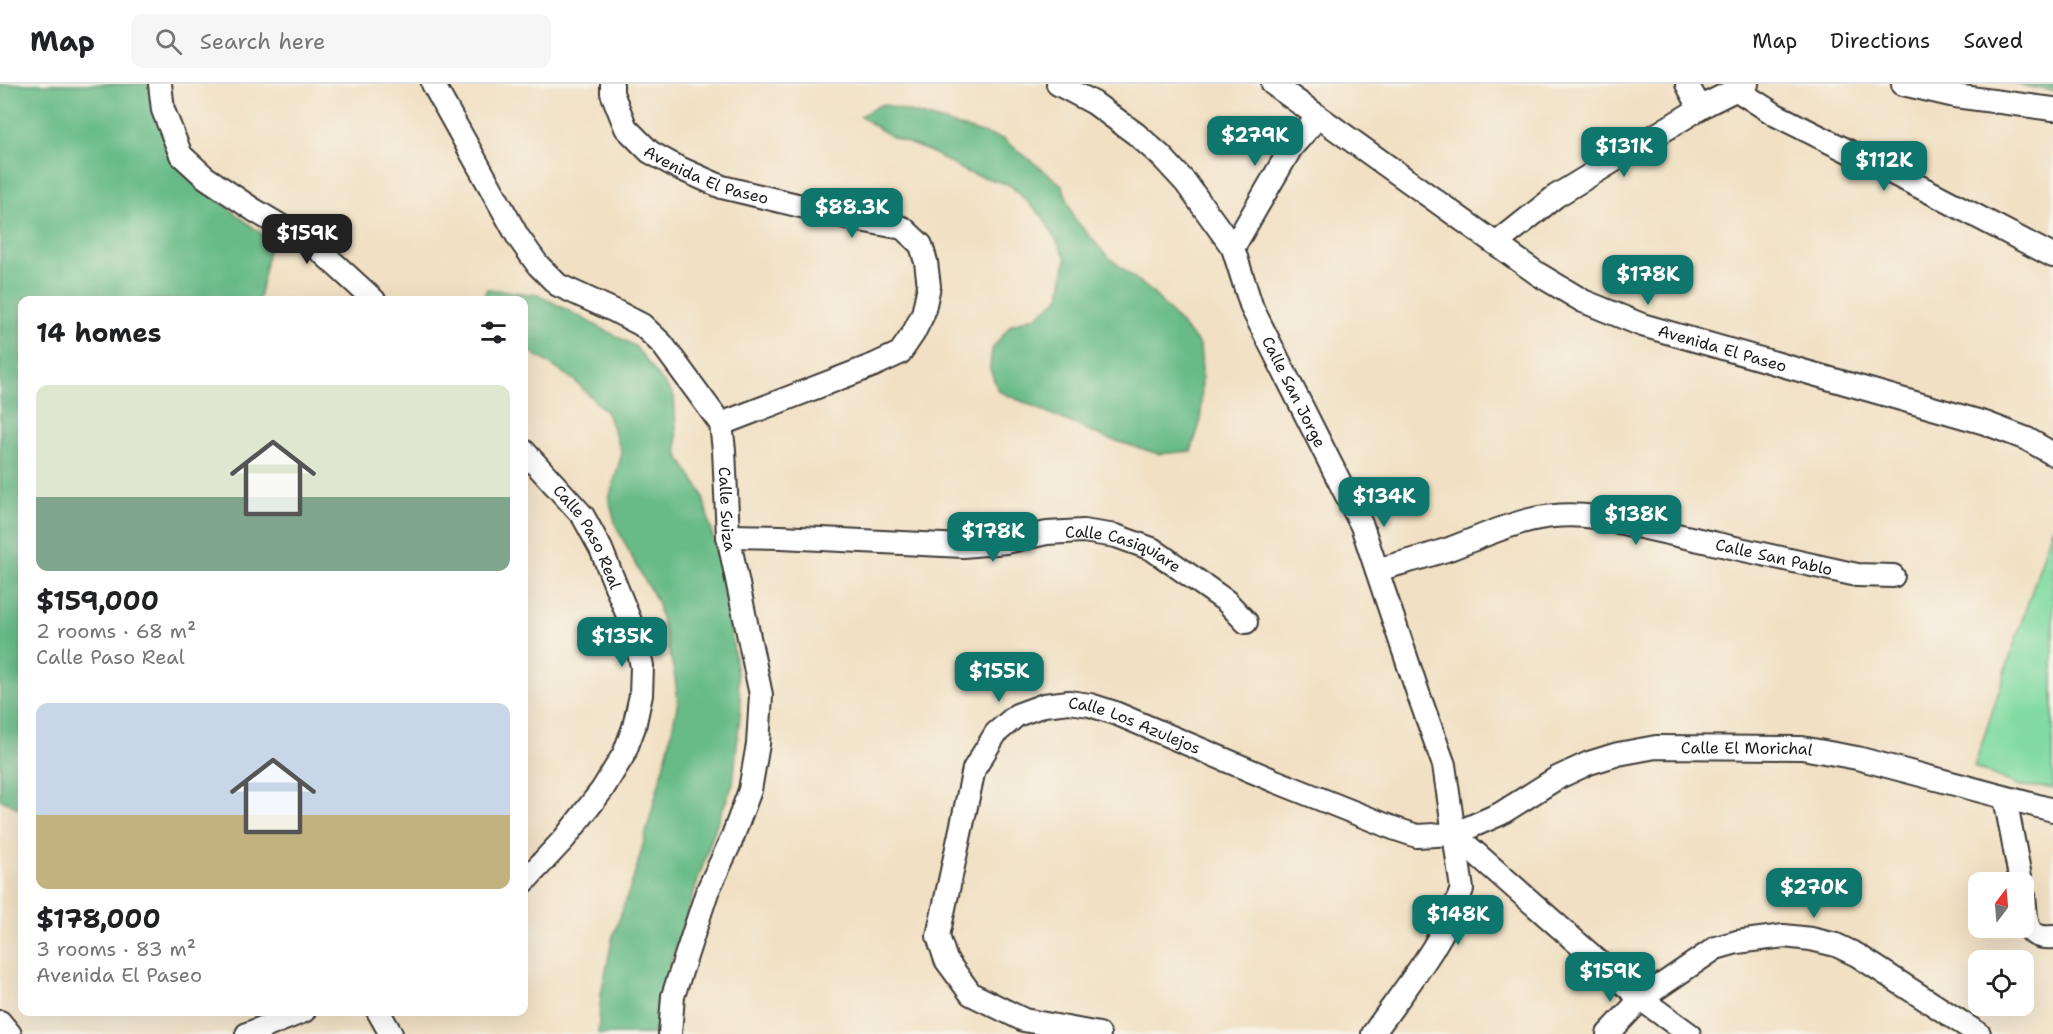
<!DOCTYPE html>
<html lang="en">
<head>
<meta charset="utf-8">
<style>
	body { margin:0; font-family:"Shantell Sans",sans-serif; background:#f6f6f6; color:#202124; height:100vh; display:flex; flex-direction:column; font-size:22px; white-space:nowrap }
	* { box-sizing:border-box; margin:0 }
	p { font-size:20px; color:#757577 }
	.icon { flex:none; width:33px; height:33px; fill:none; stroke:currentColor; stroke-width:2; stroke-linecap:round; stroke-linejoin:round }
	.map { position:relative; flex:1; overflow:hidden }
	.details { position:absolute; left:18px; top:212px; width:510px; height:720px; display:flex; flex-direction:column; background:#fff; border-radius:12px; box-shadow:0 6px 24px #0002 }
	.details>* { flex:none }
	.needle { width:39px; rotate:16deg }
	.fabs { position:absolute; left:1968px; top:788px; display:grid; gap:12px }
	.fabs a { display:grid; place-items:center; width:66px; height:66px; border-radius:12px; background:#fff; box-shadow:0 6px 24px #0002; font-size:30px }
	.price { position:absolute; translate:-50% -51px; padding:0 14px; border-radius:12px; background:#0f766e; color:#fff; font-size:20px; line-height:39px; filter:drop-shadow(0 2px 3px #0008) }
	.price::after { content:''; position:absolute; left:50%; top:36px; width:18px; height:14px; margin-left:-9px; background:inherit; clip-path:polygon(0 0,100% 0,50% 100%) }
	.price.on { background:#222; color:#fff }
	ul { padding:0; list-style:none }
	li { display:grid; align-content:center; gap:12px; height:318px; padding:0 18px }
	li span { display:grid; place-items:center; height:186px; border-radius:12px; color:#555 }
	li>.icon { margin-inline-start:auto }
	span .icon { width:108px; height:108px; fill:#fffc; stroke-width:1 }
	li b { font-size:26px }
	h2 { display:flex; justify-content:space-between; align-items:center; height:72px; padding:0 18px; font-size:26px }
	header { display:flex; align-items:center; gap:36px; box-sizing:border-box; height:84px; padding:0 30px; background:#fff; border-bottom:2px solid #e0e0e0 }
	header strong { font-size:28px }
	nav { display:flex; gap:33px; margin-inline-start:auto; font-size:21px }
	.search { width:420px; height:54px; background:#f6f6f6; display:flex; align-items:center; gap:15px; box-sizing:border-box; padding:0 21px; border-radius:12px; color:#757577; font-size:22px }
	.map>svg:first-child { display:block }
</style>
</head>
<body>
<header>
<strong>Map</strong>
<div class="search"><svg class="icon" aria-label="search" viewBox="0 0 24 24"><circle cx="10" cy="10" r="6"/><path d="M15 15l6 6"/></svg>Search here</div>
<nav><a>Map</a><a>Directions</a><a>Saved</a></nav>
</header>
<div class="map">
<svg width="2053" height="950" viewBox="0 0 2053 950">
	<rect width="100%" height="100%" fill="#f7f3e8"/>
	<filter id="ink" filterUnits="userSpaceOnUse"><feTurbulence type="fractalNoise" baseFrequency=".0167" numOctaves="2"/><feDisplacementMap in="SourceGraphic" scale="12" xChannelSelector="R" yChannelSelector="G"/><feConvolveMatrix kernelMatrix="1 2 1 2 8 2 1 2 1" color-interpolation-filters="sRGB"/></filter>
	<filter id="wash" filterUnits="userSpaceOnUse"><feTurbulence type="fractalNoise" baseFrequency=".008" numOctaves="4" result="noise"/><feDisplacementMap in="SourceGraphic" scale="24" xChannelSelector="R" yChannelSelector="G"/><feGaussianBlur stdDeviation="1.35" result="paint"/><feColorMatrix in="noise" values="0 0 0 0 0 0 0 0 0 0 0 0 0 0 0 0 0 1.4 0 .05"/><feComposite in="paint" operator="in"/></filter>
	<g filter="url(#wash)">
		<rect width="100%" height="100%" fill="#f1e0c3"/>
		<path fill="#81dba0" stroke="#4e7c5e" stroke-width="1.5" d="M2053 442V704L2020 702 1974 683Z"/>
		<path fill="#68bb86" stroke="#426c51" stroke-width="1.5" d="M0 0H167L194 98 270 156 259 216H22V726L0 715Z
			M2013 0H2053V7Z
			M882 20 1003 55 1062 101 1074 134 1106 171 1152 208 1200 261 1202 286 1201 336 1191 367 1159 370 1106 354 998 307 990 285 992 265 1011 241 1036 232 1060 213 1066 174 1043 133 1010 101 966 88 931 68 890 52 860 32Z
			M487 205 539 211 635 262 674 312 678 372 702 409 718 473 729 531 741 621 733 700 717 739 668 887 667 950H598L601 910 613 852 636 787 668 665 678 617 674 588 657 517 638 485 616 442 609 415 622 369 607 329 575 297 524 263V216H482Z"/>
	</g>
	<g filter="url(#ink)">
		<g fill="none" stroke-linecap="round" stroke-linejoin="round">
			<g stroke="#3c3935" stroke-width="26">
				<g id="minor">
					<path d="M160 0 163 26 181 71 205 93 254 126 316 163 374 216"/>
					<path id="s1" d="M433 0 518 153 538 181 558 201 615 227 642 241 662 260 721 340 724 366 728 452 761 611 758 660 750 706 731 757 707 808 673 912 670 950"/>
					<path id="s2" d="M612 0V9L626 44 650 68 677 83 722 103 855 135 903 144 921 161 926 178 929 202 923 230 913 250 900 269 874 281 721 340"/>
					<path id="s3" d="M1058 0 1094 19 1136 50 1161 72 1186 99 1233 164 1252 224 1362 442 1418 609 1444 681 1462 805C1444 858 1405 904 1373 950"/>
					<path id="s4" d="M1273 0 1538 190 1583 217 1642 241 1985 339 2027 355 2053 370"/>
					<path d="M1687 0 1700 24"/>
					<path d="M1903 0 1955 12 2053 25"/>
					<path d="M1737 6 1776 31 1936 111 2053 172"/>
					<path d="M1497 159 1556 112 1707 20 1747 0"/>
					<path d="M1233 164 1291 64 1318 33"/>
					<path id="s5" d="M524 367 583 432 601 465 634 547 642 582 641 611 634 643 624 670 602 706 564 755 524 798"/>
					<path id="s6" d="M728 452 781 453 963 462 1006 458 1047 449 1083 447 1116 452 1152 465 1226 517 1246 538"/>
					<path id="s7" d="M1377 486C1401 479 1425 473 1449 465 1502 445 1536 425 1596 433L1857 491 1893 492"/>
					<path d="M2005 714 2021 798"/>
					<path d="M1454 750 1641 915 1689 950"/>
					<path d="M2024 812C2027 835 2023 856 2053 853"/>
					<path d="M378 927 391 950"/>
					<path d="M0 938 10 950"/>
					<path d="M247 950 304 927"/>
					<path id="s8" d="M1099 950 1024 936 971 910 946 876 938 852 974 685 996 649 1017 631 1044 621 1069 618 1090 621 1115 629 1275 697 1393 744 1417 752 1454 750 1500 730 1557 694 1589 679 1618 670 1656 663 1802 664 1857 674 2053 726"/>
					<path d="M1608 950 1641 915 1716 864 1737 858 1784 852 1811 855 1836 861 1857 871 1979 950"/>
				</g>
			</g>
			<use href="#minor" stroke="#fff" stroke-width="22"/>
		</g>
	</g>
	<g text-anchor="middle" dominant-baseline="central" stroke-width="6" stroke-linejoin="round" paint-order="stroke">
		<g font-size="16" fill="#1c1c1c" stroke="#f7f3e8">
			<text stroke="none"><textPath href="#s2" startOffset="142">Avenida El Paseo</textPath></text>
			<text stroke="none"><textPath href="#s4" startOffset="526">Avenida El Paseo</textPath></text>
			<text stroke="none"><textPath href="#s3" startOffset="400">Calle San Jorge</textPath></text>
			<text stroke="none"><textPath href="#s1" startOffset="543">Calle Suiza</textPath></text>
			<text stroke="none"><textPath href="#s5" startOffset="108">Calle Paso Real</textPath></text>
			<text stroke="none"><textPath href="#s6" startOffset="400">Calle Casiquiare</textPath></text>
			<text stroke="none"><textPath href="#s7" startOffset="410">Calle San Pablo</textPath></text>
			<text stroke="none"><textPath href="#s8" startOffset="567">Calle Los Azulejos</textPath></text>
			<text stroke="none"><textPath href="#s8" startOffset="1221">Calle El Morichal</textPath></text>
		</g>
	</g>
</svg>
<div class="fabs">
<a><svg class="needle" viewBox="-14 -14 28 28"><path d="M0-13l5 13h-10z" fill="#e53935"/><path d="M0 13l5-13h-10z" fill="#757577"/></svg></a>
<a><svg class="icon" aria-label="locate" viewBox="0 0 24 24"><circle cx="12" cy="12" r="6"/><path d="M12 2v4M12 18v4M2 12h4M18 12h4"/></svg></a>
</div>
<b class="price" style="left:1255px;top:83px">$279K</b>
<b class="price" style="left:1624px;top:94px">$131K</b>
<b class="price" style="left:1884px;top:108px">$112K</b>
<b class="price" style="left:852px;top:155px">$88.3K</b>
<b class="price on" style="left:307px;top:181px">$159K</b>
<b class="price" style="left:1648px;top:222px">$178K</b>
<b class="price" style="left:1384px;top:444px">$134K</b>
<b class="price" style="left:1636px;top:462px">$138K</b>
<b class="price" style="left:993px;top:479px">$178K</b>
<b class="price" style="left:622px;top:584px">$135K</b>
<b class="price" style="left:999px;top:619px">$155K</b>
<b class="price" style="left:1814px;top:835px">$270K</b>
<b class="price" style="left:1458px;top:862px">$148K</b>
<b class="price" style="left:1610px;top:919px">$159K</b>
<section class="details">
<h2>14 homes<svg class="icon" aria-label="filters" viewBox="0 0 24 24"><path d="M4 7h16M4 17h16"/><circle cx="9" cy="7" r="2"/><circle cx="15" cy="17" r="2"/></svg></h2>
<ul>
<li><span style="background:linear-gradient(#dfe7d0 60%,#7fa58c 0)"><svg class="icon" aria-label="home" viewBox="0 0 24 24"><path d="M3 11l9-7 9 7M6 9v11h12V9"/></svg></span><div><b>$159,000</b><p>2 rooms · 68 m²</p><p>Calle Paso Real</p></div></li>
<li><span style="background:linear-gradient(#c9d6e8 60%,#c2b280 0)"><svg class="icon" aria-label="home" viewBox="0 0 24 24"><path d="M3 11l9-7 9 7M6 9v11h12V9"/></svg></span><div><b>$178,000</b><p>3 rooms · 83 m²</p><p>Avenida El Paseo</p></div></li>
</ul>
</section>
</div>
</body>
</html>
